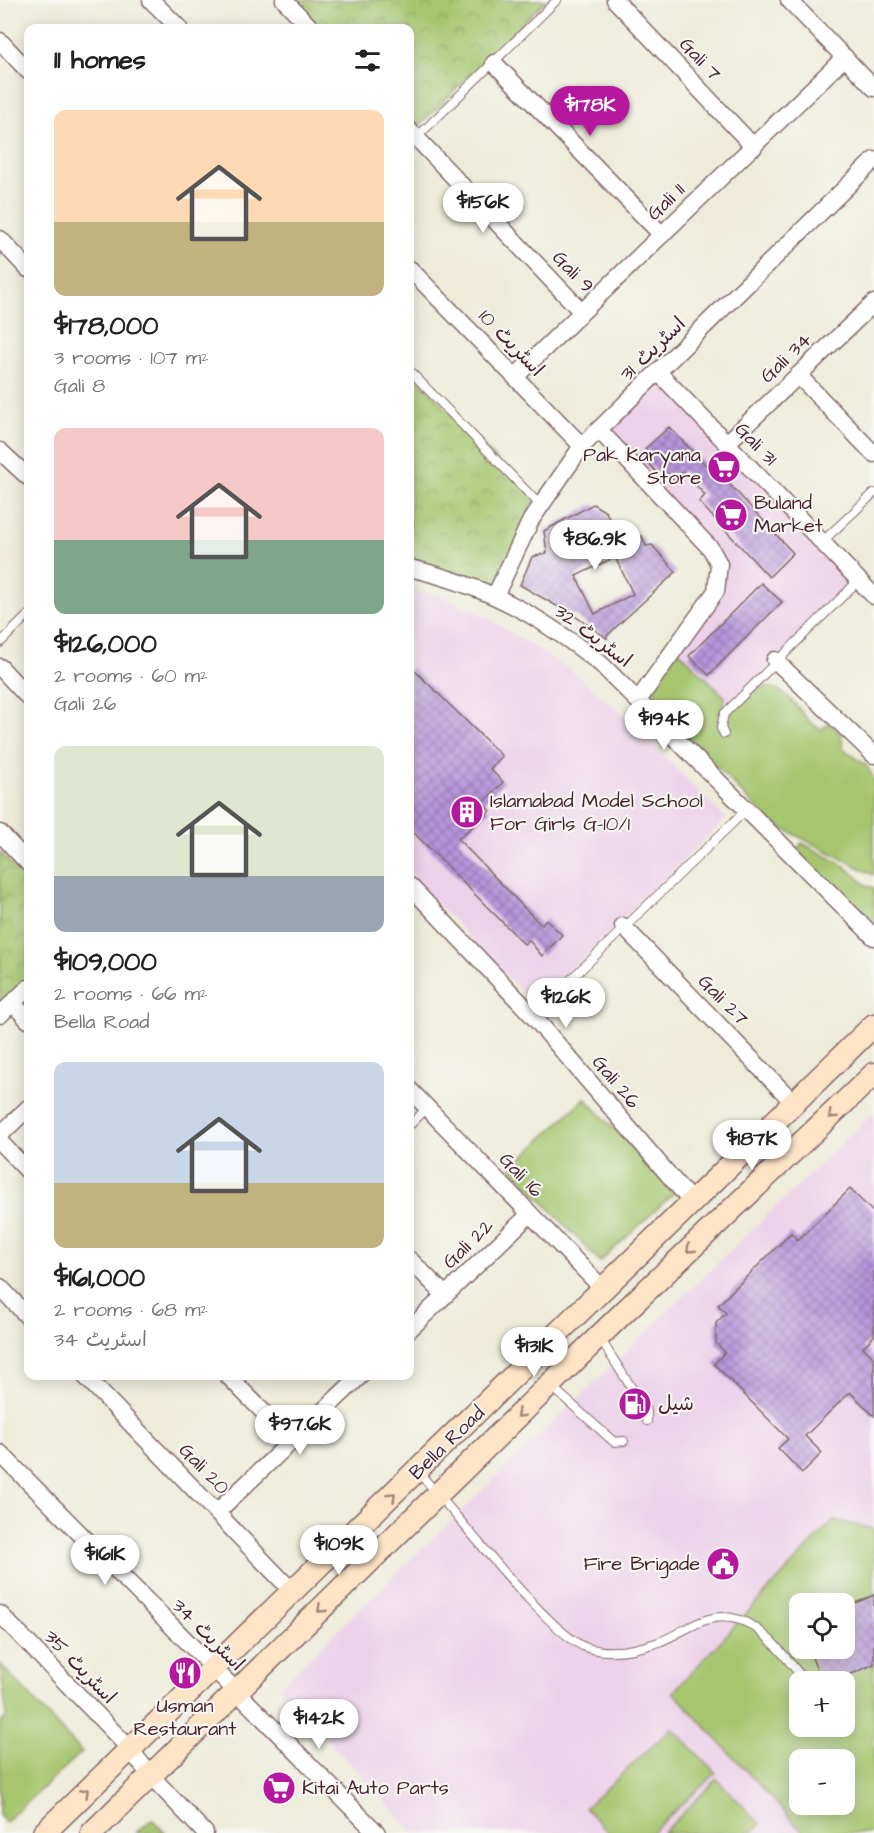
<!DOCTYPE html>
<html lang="en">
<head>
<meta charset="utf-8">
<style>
	body { margin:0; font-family:"Architects Daughter","Playpen Sans Arabic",sans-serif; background:#f6f6f6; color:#222; height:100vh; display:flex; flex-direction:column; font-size:22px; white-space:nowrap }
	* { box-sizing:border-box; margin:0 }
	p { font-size:20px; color:#767676 }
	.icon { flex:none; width:33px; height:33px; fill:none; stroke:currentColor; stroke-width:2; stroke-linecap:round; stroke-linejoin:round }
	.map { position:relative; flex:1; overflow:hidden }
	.drawer { position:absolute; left:24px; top:24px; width:390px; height:1356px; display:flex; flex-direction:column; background:#fff; border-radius:12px; box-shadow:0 3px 15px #0003 }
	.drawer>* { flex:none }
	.controls { position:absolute; left:789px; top:1593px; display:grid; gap:12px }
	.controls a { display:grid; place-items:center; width:66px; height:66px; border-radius:12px; background:#fff; box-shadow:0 3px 15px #0003; font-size:30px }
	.price { position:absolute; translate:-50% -51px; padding:0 14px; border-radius:21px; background:#fff; color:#222; font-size:20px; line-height:39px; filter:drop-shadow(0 2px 3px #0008) }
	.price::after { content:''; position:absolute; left:50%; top:36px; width:18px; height:14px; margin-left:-9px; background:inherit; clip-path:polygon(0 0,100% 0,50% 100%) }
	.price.active { background:#b5179e; color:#fff }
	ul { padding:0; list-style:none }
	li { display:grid; align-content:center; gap:12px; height:318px; padding:0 30px }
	li span { display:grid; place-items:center; height:186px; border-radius:12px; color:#555 }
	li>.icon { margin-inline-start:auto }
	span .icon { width:108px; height:108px; fill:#fffc; stroke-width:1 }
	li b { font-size:26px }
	h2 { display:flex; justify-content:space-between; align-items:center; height:72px; padding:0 30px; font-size:26px }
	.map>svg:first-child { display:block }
</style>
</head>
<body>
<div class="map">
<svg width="874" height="1833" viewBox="0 0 874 1833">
	<defs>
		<pattern id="park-crowns" width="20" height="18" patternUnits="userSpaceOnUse" patternTransform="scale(1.5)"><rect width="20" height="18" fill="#a6c66e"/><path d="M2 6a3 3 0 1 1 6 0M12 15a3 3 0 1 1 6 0" fill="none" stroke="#89a05b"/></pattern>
		<pattern id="building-cross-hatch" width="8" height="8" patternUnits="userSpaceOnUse" patternTransform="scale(1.5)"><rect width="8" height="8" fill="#b694da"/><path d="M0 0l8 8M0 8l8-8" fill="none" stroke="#9678b1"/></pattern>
	</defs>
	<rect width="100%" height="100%" fill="#f6f6f2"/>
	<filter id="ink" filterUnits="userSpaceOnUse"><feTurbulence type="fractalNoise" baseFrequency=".0167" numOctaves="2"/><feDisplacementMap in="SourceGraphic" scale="12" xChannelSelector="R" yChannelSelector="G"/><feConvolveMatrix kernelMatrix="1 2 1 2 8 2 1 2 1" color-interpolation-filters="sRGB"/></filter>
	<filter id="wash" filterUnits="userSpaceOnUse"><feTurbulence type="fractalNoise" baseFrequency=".008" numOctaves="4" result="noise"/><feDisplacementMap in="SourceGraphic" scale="24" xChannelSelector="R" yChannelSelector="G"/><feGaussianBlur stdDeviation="1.35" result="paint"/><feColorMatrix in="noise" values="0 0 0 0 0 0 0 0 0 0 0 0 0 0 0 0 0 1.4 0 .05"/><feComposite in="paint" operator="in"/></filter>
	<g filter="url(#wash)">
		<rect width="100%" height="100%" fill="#eeecd9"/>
		<path fill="#edd1e9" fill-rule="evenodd" d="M659 373 859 580 731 706 676 648 720 571 599 430Z
			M410 589 441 597 486 617 572 671 619 711 726 819 534 1005 410 875Z
			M874 1112V1833H414L279 1687ZM800 1604H844V1648H800ZM800 1682H844V1726H800ZM800 1760H844V1804H800Z"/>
		<path fill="#a6c66e" stroke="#78724c" stroke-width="1.5" fill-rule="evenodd" d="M676 648 725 697 717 728 724 731C728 714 746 692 764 686 794 688 806 728 822 729L829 723 840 733 844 749 867 766 874 779V875L770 822 660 708 654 688Z
			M802 843 845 866 866 885 874 888V932L796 851Z
			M585 1098 674 1193 600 1262 511 1168Z
			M834 1520 874 1529V1833H804L673 1692ZM800 1604H844V1648H800ZM800 1682H844V1726H800ZM800 1760H844V1804H800Z
			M0 1664 82 1752 5 1822 0 1816V1724L7 1716Z
			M672 1728 716 1773 651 1833H609L585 1808Z
			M717 1779 760 1824 752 1833H663Z
			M152 1819 165 1833H136Z"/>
		<path fill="url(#park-crowns)" stroke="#78724c" stroke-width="1.5" d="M293 0H546L417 128 410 120V28H320Z
			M410 371 540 505 496 594 410 568Z
			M0 852 28 883V980L0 1007Z"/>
		<g id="blocks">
			<path fill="url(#building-cross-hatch)" fill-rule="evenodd" d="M669 427 721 481 724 478 793 553 769 577 699 502 705 495 683 471 674 480 667 473 662 478 648 463 653 457 645 449Z
				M593 504 606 512 621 544 642 536 646 546 652 545 676 572 616 627 606 637 608 639 576 617 520 585 532 557 547 553 544 531ZM615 557 633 594 595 614 576 576Z
				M761 583 782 602 709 675 689 656Z
				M410 666 502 756 490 769 503 782 483 803 490 811 458 839 541 925 546 919 562 935 542 956 529 940 524 944 410 829Z
				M850 1189 874 1213V1336L863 1347 874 1358V1416L850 1392 805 1436 822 1453 802 1473 778 1448 788 1439 714 1364 725 1352 716 1343V1323L726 1313 718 1305 791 1233 798 1240Z
				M874 1595V1664L834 1682H822L808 1648H844V1608Z"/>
		</g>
	</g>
	<g filter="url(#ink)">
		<use href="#blocks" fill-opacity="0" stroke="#836768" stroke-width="1.5"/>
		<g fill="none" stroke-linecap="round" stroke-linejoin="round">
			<g stroke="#836768" stroke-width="10">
				<path id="lane" d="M416 138 557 0
					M410 371 540 505
					M822 542 874 493
					M0 643 28 615
					M724 734 721 728 724 714 859 580
					M533 1016 747 809
					M410 1125 427 1108
					M599 1337 647 1412V1421
					M551 1386 614 1442 624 1441
					M418 1472C451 1506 551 1638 588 1648 611 1655 636 1650 659 1642 686 1632 707 1609 740 1620 767 1629 788 1661 806 1682"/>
			</g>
			<g stroke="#836768" stroke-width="19">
				<path id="street" d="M151 0 179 28
					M284 0 311 28
					M615 0 754 147
					M789 0 874 88
					M0 41 28 71
					M494 63 662 235
					M410 131 582 312
					M0 239 28 269
					M410 269 582 446
					M659 373 874 596
					M798 375 874 454
					M515 377 845 57
					M599 430 711 549 719 564 716 591 639 699
					M727 443 874 303
					M0 451 28 477
					M410 568C489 587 537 614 601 664L874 937
					M496 594 531 520 582 446 874 160
					M775 660 874 755
					M0 667 28 697
					M0 833 28 863
					M410 886 533 1016 691 1201
					M623 926 793 1102
					M13 1003 28 1020
					M0 1015 28 988
					M410 1090 603 1289
					M0 1135 28 1108
					M0 1142 28 1171
					M410 1260 445 1295
					M0 1287 28 1317
					M410 1329 530 1214
					M85 1376 293 1592
					M228 1376 292 1441
					M0 1453 377 1833
					M217 1512 360 1376
					M0 1614 129 1748 150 1775 205 1833"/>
			</g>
			<g stroke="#836768" stroke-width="25">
				<path id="secondary" d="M44 1833 874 1025
					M92 1833 621 1315 874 1074"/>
			</g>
			<use href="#lane" stroke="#fff" stroke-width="8"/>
			<use href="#street" stroke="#fff" stroke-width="16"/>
			<use href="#secondary" stroke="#fee4c6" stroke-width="22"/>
		</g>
		<defs><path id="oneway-chevron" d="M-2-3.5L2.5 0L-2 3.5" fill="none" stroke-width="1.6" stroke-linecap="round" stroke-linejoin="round" transform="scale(1.5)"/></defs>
		<g stroke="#a48278">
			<use href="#oneway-chevron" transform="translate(832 1115) rotate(136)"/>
			<use href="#oneway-chevron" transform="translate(690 1249) rotate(136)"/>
			<use href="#oneway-chevron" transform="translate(520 1414) rotate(136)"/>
			<use href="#oneway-chevron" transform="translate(392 1496) rotate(-44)"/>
			<use href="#oneway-chevron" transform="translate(321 1609) rotate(136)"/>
			<use href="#oneway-chevron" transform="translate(85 1792) rotate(-45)"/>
		</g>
	</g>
	<defs>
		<g id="supermarket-disc" transform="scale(1.725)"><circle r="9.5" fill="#b5179e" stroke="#f6f6f2"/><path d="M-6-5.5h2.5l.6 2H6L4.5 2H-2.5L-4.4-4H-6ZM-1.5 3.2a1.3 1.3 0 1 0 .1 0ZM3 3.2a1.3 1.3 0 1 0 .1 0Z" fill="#fff"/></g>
		<g id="building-disc" transform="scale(1.725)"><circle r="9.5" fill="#b5179e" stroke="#f6f6f2"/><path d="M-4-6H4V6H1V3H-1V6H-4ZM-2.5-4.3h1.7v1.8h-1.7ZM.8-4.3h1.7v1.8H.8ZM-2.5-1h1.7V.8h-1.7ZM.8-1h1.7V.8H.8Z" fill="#fff"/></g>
		<g id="fuel-disc" transform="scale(1.725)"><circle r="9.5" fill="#b5179e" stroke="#f6f6f2"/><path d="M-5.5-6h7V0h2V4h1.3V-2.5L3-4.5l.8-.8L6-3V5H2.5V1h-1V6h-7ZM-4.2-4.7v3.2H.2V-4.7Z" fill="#fff"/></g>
		<g id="civic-disc" transform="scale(1.725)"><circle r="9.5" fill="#b5179e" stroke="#f6f6f2"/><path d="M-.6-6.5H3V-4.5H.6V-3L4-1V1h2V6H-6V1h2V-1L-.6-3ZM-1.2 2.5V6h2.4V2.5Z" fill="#fff"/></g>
		<g id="restaurant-disc" transform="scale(1.725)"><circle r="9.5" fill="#b5179e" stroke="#f6f6f2"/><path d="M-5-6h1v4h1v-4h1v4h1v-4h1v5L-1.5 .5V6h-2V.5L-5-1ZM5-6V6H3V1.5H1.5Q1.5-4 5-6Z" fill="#fff"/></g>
	</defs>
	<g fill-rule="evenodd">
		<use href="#supermarket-disc" x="724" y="467"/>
		<use href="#supermarket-disc" x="731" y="515"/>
		<use href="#building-disc" x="467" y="812"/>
		<use href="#fuel-disc" x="635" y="1404"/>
		<use href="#civic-disc" x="723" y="1564"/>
		<use href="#restaurant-disc" x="185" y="1673"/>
		<use href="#supermarket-disc" x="279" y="1788"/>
	</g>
	<g text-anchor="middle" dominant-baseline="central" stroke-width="4.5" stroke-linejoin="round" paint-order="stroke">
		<g font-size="20" fill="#4a1f2b" stroke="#f6f6f2">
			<text transform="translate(700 59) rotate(47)">Gali 7</text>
			<text transform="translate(666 202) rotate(-44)">Gali 11</text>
			<text transform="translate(573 272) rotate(46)">Gali 9</text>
			<text transform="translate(511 343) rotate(46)">اسٹریٹ 10</text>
			<text transform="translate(653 349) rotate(-44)">اسٹریٹ 31</text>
			<text transform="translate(786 358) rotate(-44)">Gali 34</text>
			<text transform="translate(756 444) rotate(46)">Gali 31</text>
			<text transform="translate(593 636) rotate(37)">اسٹریٹ 32</text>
			<text transform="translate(723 1000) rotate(46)">Gali 27</text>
			<text transform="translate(616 1082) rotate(50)">Gali 26</text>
			<text transform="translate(521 1175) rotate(46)">Gali 16</text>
			<text transform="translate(468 1244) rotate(-44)">Gali 22</text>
			<text transform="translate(447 1443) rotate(-44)">Bella Road</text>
			<text transform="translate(204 1469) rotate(46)">Gali 20</text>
			<text transform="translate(208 1635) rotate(45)">اسٹریٹ 34</text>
			<text transform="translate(80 1667) rotate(46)">اسٹریٹ 35</text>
		</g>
		<g font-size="20" fill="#4a1f2b" stroke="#f6f6f2" text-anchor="start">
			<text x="701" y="455" text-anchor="end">Pak Karyana<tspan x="701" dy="23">Store</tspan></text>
			<text x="754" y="503">Buland<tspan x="754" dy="23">Market</tspan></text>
			<text x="490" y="801">Islamabad Model School<tspan x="490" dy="23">For Girls G-10/1</tspan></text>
			<text x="658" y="1404">شیل</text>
			<text x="700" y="1564" text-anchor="end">Fire Brigade</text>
			<text x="185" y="1706" text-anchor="middle">Usman<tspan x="185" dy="23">Restaurant</tspan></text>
			<text x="302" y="1788">Kitai Auto Parts</text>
		</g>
	</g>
</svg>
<div class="controls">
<a><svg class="icon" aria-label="locate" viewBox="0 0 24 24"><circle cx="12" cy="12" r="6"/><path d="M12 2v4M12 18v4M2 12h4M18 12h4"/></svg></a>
<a>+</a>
<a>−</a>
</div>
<b class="price active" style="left:590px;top:137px">$178K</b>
<b class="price" style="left:483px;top:234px">$156K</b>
<b class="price" style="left:595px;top:571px">$86.9K</b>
<b class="price" style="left:664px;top:751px">$194K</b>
<b class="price" style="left:566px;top:1029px">$126K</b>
<b class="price" style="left:752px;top:1171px">$187K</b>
<b class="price" style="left:534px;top:1378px">$131K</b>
<b class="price" style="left:300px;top:1456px">$97.6K</b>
<b class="price" style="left:339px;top:1576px">$109K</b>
<b class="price" style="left:105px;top:1586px">$161K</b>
<b class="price" style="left:319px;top:1750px">$142K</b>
<section class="drawer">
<h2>11 homes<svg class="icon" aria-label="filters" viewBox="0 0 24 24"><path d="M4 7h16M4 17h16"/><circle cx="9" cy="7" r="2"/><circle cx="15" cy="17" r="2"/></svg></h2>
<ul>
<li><span style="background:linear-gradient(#ffd9b3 60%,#c2b280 0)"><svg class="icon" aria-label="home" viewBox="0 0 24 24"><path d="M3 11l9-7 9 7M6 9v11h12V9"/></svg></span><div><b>$178,000</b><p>3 rooms · 107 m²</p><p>Gali 8</p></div></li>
<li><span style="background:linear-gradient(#f6c9c9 60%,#7fa58c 0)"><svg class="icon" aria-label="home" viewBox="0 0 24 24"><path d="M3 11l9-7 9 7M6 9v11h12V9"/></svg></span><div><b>$126,000</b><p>2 rooms · 60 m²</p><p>Gali 26</p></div></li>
<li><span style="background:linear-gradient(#dfe7d0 70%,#9aa5b1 0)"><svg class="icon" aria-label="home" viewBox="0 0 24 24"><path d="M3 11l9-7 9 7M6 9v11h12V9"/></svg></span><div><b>$109,000</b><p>2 rooms · 66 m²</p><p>Bella Road</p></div></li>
<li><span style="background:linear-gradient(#c9d6e8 65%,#c2b280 0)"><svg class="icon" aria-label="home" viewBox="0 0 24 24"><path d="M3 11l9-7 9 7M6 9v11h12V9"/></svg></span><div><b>$161,000</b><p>2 rooms · 68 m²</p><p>اسٹریٹ 34</p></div></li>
</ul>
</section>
</div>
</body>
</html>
